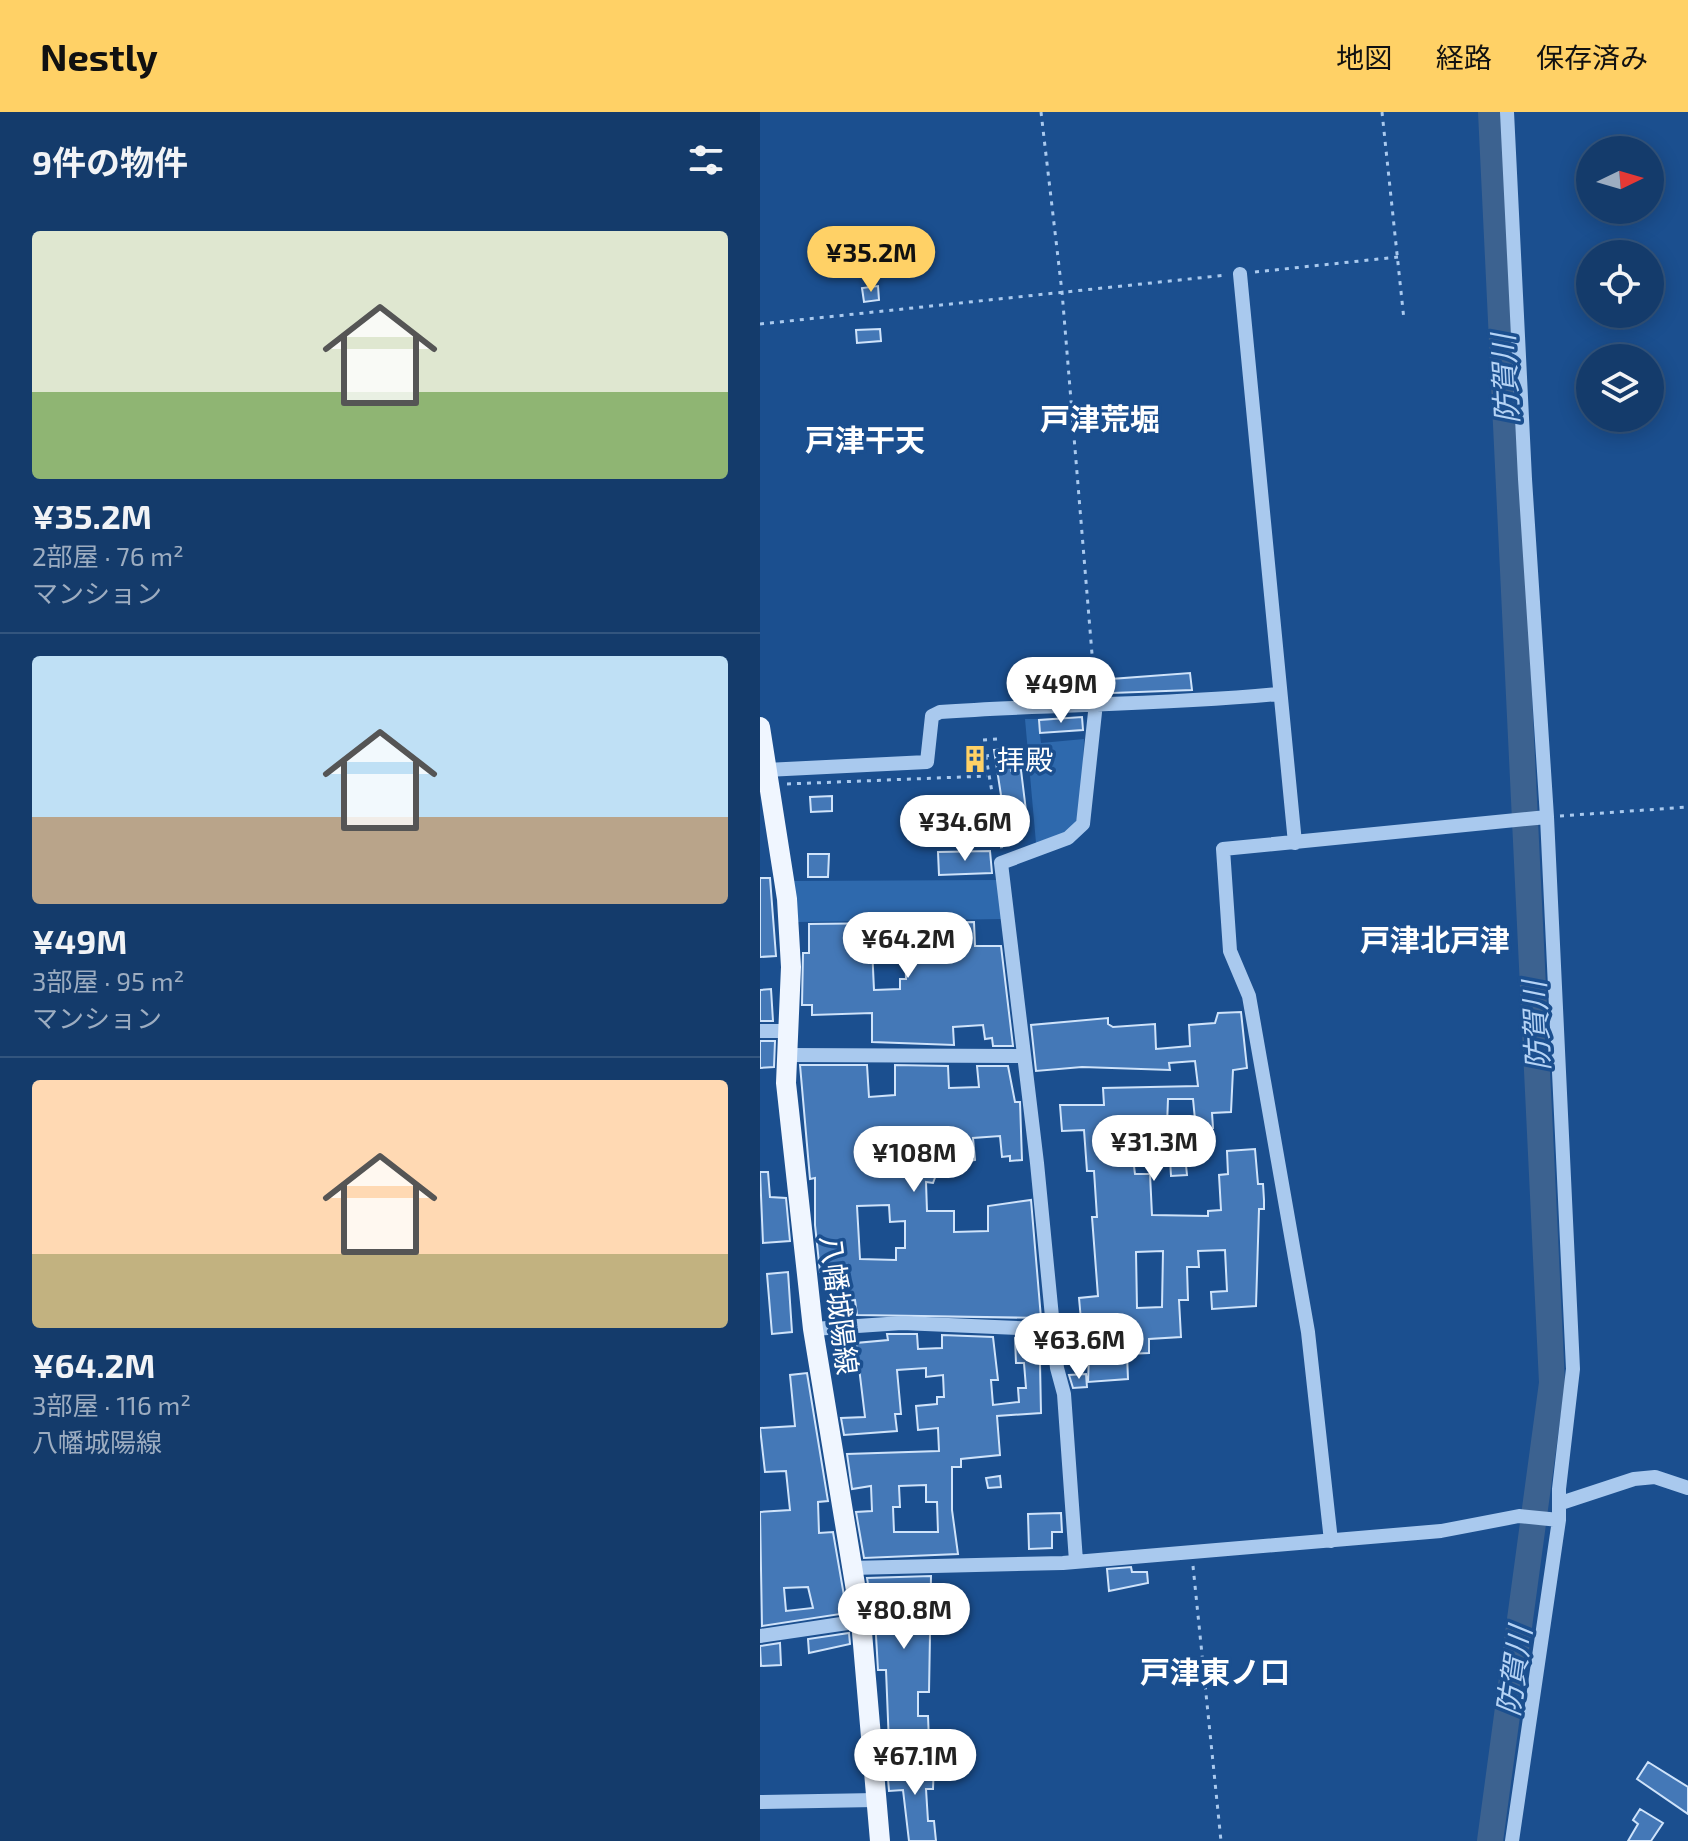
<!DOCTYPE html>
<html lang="ja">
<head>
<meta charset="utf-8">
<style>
	body { margin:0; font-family:"Exo 2","Noto Sans JP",sans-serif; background:#1d4271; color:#f1f3f6; height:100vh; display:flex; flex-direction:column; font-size:30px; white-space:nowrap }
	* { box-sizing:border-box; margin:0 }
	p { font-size:26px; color:#9dadc1 }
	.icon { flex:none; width:44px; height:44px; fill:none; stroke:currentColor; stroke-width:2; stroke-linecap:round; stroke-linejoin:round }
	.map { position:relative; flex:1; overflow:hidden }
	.panel { display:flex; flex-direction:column; background:#143b6b; width:760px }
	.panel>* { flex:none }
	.needle { width:52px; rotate:85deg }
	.controls { position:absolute; left:816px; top:24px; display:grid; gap:16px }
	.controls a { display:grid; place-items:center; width:88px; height:88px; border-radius:50%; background:#143b6b; box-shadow:0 4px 20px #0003,0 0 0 2px #33557e; font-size:40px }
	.price { position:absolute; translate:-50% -68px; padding:0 18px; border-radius:28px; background:#fff; color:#222; font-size:26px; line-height:52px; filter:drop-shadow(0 2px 4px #0008) }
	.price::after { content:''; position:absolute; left:50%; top:48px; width:24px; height:18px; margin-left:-12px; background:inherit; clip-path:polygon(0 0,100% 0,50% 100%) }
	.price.on { background:#ffd166; color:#111 }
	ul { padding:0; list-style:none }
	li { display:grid; align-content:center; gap:16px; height:424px; padding:0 32px }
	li+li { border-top:2px solid #33557e }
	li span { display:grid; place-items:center; height:248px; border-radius:8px; color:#555 }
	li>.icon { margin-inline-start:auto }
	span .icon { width:144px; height:144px; fill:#fffc; stroke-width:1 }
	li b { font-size:34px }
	h2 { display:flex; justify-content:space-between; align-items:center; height:96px; padding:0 32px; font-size:34px }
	header { display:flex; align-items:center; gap:48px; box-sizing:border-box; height:112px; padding:0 40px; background:#ffd166; color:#111 }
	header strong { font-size:38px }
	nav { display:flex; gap:44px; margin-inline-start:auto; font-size:28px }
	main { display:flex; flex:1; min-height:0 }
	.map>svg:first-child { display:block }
</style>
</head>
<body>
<header>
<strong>Nestly</strong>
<nav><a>地図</a><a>経路</a><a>保存済み</a></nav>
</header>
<main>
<section class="panel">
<h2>9件の物件<svg class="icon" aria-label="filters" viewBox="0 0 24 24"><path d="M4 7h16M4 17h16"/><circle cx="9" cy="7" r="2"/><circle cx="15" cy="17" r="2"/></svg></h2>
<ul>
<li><span style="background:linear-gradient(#dfe7d0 65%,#8fb573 0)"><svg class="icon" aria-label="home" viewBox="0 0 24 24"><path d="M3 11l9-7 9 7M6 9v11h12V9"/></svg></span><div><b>¥35.2M</b><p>2部屋 · 76 m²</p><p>マンション</p></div></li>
<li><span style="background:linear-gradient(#bfe0f5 65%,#b9a48a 0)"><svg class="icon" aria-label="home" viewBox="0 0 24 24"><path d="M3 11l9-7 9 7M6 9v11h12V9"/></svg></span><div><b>¥49M</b><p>3部屋 · 95 m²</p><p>マンション</p></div></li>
<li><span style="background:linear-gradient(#ffd9b3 70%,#c2b280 0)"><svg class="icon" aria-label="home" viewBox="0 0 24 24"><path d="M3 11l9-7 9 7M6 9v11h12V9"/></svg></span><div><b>¥64.2M</b><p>3部屋 · 116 m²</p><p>八幡城陽線</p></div></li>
</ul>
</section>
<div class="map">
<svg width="928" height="1729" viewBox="0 0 928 1729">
	<rect width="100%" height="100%" fill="#1b4f8f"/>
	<path fill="#2e69ad" d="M265 607H278L281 631 324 627 321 703 313 718 276 731Z
		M238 768 243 807 38 810 34 769Z"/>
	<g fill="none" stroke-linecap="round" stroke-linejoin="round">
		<path stroke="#3c6290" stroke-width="26" d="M730 1729 792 1271 731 0"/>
	</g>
	<path fill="#4478b7" stroke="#cfe3fa" stroke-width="2" fill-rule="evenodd" d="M118 174 119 188 104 190 102 176Z
		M120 217 121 229 97 231 96 218Z
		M430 561 432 578 352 581 351 567Z
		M322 605 323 618 280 621 279 608Z
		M249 637 251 659 261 658 267 707 245 709 234 638Z
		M72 684V699L51 700 50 685Z
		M230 739 232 761 179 763 178 740Z
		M48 742H69L68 765H48Z
		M0 766H10L16 844 0 845Z
		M214 810 215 834H241L253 934H233L232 926 225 927 223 913 193 915 194 933 112 930V901L52 903V893H42L43 841H49V812ZM145 830 146 867H140V877L114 878 112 835Z
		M11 877 13 909H0V878Z
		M481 900 487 956 473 958 471 1000 452 1001 453 1016 436 1018 433 987H408L407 1014H369L375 1062H390L392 1103 448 1104V1099L461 1098 459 1063 468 1062 467 1039 495 1037 498 1072H503L504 1088V1097H499L496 1194 452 1197 451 1180 467 1179 465 1138 438 1139 439 1155H427L428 1188H419L421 1225 389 1227V1241L367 1242 368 1267 328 1270 329 1243H336L333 1207 321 1208 319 1186 338 1184 332 1105H337L334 1059H327L324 1018 302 1019 300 993H344L343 976 438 974 435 949 409 951 410 958 322 955 276 959 271 913 348 906V912L353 915 395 912 396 937 430 934 429 913 455 911 458 901ZM403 1139 402 1195 377 1196 376 1140Z
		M0 929H15L14 955 0 956Z
		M40 953H107L109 985 135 983V953L188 954 189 976 219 975 217 954H248L255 990H260L262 1048 250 1049V1044L242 1045 240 1024 213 1026 215 1048 179 1055 173 1071 166 1070 167 1099H194V1120L228 1119V1094L271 1088 281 1206 97 1203 95 1188 70 1190 68 1159 60 1160 55 1113V1066L50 1067ZM129 1093 130 1110 145 1109V1136H136V1148L100 1147 97 1094Z
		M429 1028 431 1053H426L427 1063 411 1064 409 1029Z
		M0 1060H8L10 1085 26 1086 30 1129 3 1131Z
		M28 1160 32 1220 12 1222 7 1162Z
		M127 1222H157L158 1237 182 1236V1223L233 1225 238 1268H231L233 1293 259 1290 258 1276H266L264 1251H256L255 1226 276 1227V1232H285L286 1250 280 1251 281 1301 237 1304 240 1343 201 1347V1355H192V1398L198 1442 104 1446 96 1400 112 1399 111 1374 92 1377 87 1342 179 1339 178 1316 158 1318 156 1294 177 1292V1285H184L183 1263 166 1265V1256L137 1258 141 1302H135L137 1319 84 1323 81 1306 105 1305 96 1231 128 1228ZM166 1373V1390H177L178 1420H134L133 1395H140L139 1374Z
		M47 1261 68 1389 58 1390 59 1421 73 1420 87 1501 2 1514 0 1400 30 1398 26 1359 5 1360 0 1316 35 1314 30 1263ZM48 1475 53 1496 26 1499 24 1476Z
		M326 1262 327 1275 313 1276 309 1263Z
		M240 1364 241 1375 228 1376 226 1366Z
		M301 1401 302 1420H292V1436L269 1437 268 1402Z
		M371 1455 372 1460H387L388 1471 349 1479 347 1457Z
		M171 1464 169 1580H158V1604H168L169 1629 129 1632 126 1558H118L113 1472H108L107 1466Z
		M89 1521 90 1532 49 1541 48 1527Z
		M20 1531 21 1553 1 1554 0 1534Z
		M888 1650 928 1675V1702L877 1667Z
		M139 1651 174 1652 173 1677H166L168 1709H174L176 1729H149L143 1678 129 1679 127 1655H139Z
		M880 1697 903 1711 891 1729H868L878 1712 873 1708Z"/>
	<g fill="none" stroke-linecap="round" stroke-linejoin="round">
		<path stroke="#a9c9ee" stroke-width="3" stroke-dasharray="4 6" stroke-linecap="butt" d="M281 0 302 180 335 578
			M622 0 644 208
			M495 160 638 145
			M0 212 467 163
			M237 627 223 628 242 738
			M225 644 234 643
			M27 672 227 664
			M800 704 928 695
			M433 1454 461 1729"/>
		<path stroke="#a9c9ee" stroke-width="14" d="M747 0 765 367 787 705 813 1257 799 1377V1408L752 1729
			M480 162 535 731
			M6 658 167 650 172 604 180 600C293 592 406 593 518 582
			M0 919H29
			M27 943 263 944
			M53 1217 142 1211 282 1217 292 1212
			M801 1391 874 1367 895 1365 928 1376
			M571 1429 548 1220 489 884 470 839 463 737 787 705
			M316 1449 304 1282 297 1256 277 1051 241 751 308 726 323 712 336 591
			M90 1456 303 1451 681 1419 759 1404 799 1408
			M0 1524 101 1509
			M0 1690 116 1688"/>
		<path stroke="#f0f6ff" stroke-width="20" d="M0 615 27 787 31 855 26 971 53 1217 101 1509 120 1729"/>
	</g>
	<defs>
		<g id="building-bare" transform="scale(2.16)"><path d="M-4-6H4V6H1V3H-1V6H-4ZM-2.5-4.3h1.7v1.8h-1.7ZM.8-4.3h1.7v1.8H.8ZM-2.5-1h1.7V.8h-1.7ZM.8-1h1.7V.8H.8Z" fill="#ffd166" stroke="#1b4f8f" stroke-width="2.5" paint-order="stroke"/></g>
	</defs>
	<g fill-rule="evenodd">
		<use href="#building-bare" x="215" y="647"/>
	</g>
	<g text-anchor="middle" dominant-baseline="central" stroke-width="7" stroke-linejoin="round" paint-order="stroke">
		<g font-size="28" fill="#fff" stroke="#1b4f8f" text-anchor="start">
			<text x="237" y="647">拝殿</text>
		</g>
		<g font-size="28" fill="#fff" stroke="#1b4f8f">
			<text transform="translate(80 1193) rotate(83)">八幡城陽線</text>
		</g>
		<g font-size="30" font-style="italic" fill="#b5d3f5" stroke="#1b4f8f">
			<text transform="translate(744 267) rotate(-93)">防賀川</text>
			<text transform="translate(775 914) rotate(-93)">防賀川</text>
			<text transform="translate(753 1559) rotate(-82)">防賀川</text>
		</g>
		<g font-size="30" font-weight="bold" fill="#fff" stroke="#1b4f8f">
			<text x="340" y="306">戸津荒堀</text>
			<text x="105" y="327">戸津干天</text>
			<text x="675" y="827">戸津北戸津</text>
			<text x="455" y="1559">戸津東ノ口</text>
		</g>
	</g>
</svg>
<div class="controls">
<a><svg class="needle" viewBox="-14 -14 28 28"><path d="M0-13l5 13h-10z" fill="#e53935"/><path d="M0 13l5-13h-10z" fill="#9dadc1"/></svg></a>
<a><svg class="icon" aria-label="locate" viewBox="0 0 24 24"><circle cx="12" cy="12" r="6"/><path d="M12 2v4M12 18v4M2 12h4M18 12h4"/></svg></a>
<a><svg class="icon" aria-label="layers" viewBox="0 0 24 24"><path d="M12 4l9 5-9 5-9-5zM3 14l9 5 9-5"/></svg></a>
</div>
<b class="price on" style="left:111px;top:182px">¥35.2M</b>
<b class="price" style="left:301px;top:613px">¥49M</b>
<b class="price" style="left:205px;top:751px">¥34.6M</b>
<b class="price" style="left:148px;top:868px">¥64.2M</b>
<b class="price" style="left:394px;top:1071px">¥31.3M</b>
<b class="price" style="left:154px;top:1082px">¥108M</b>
<b class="price" style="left:319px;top:1269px">¥63.6M</b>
<b class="price" style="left:144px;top:1539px">¥80.8M</b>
<b class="price" style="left:155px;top:1685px">¥67.1M</b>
</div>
</main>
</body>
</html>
